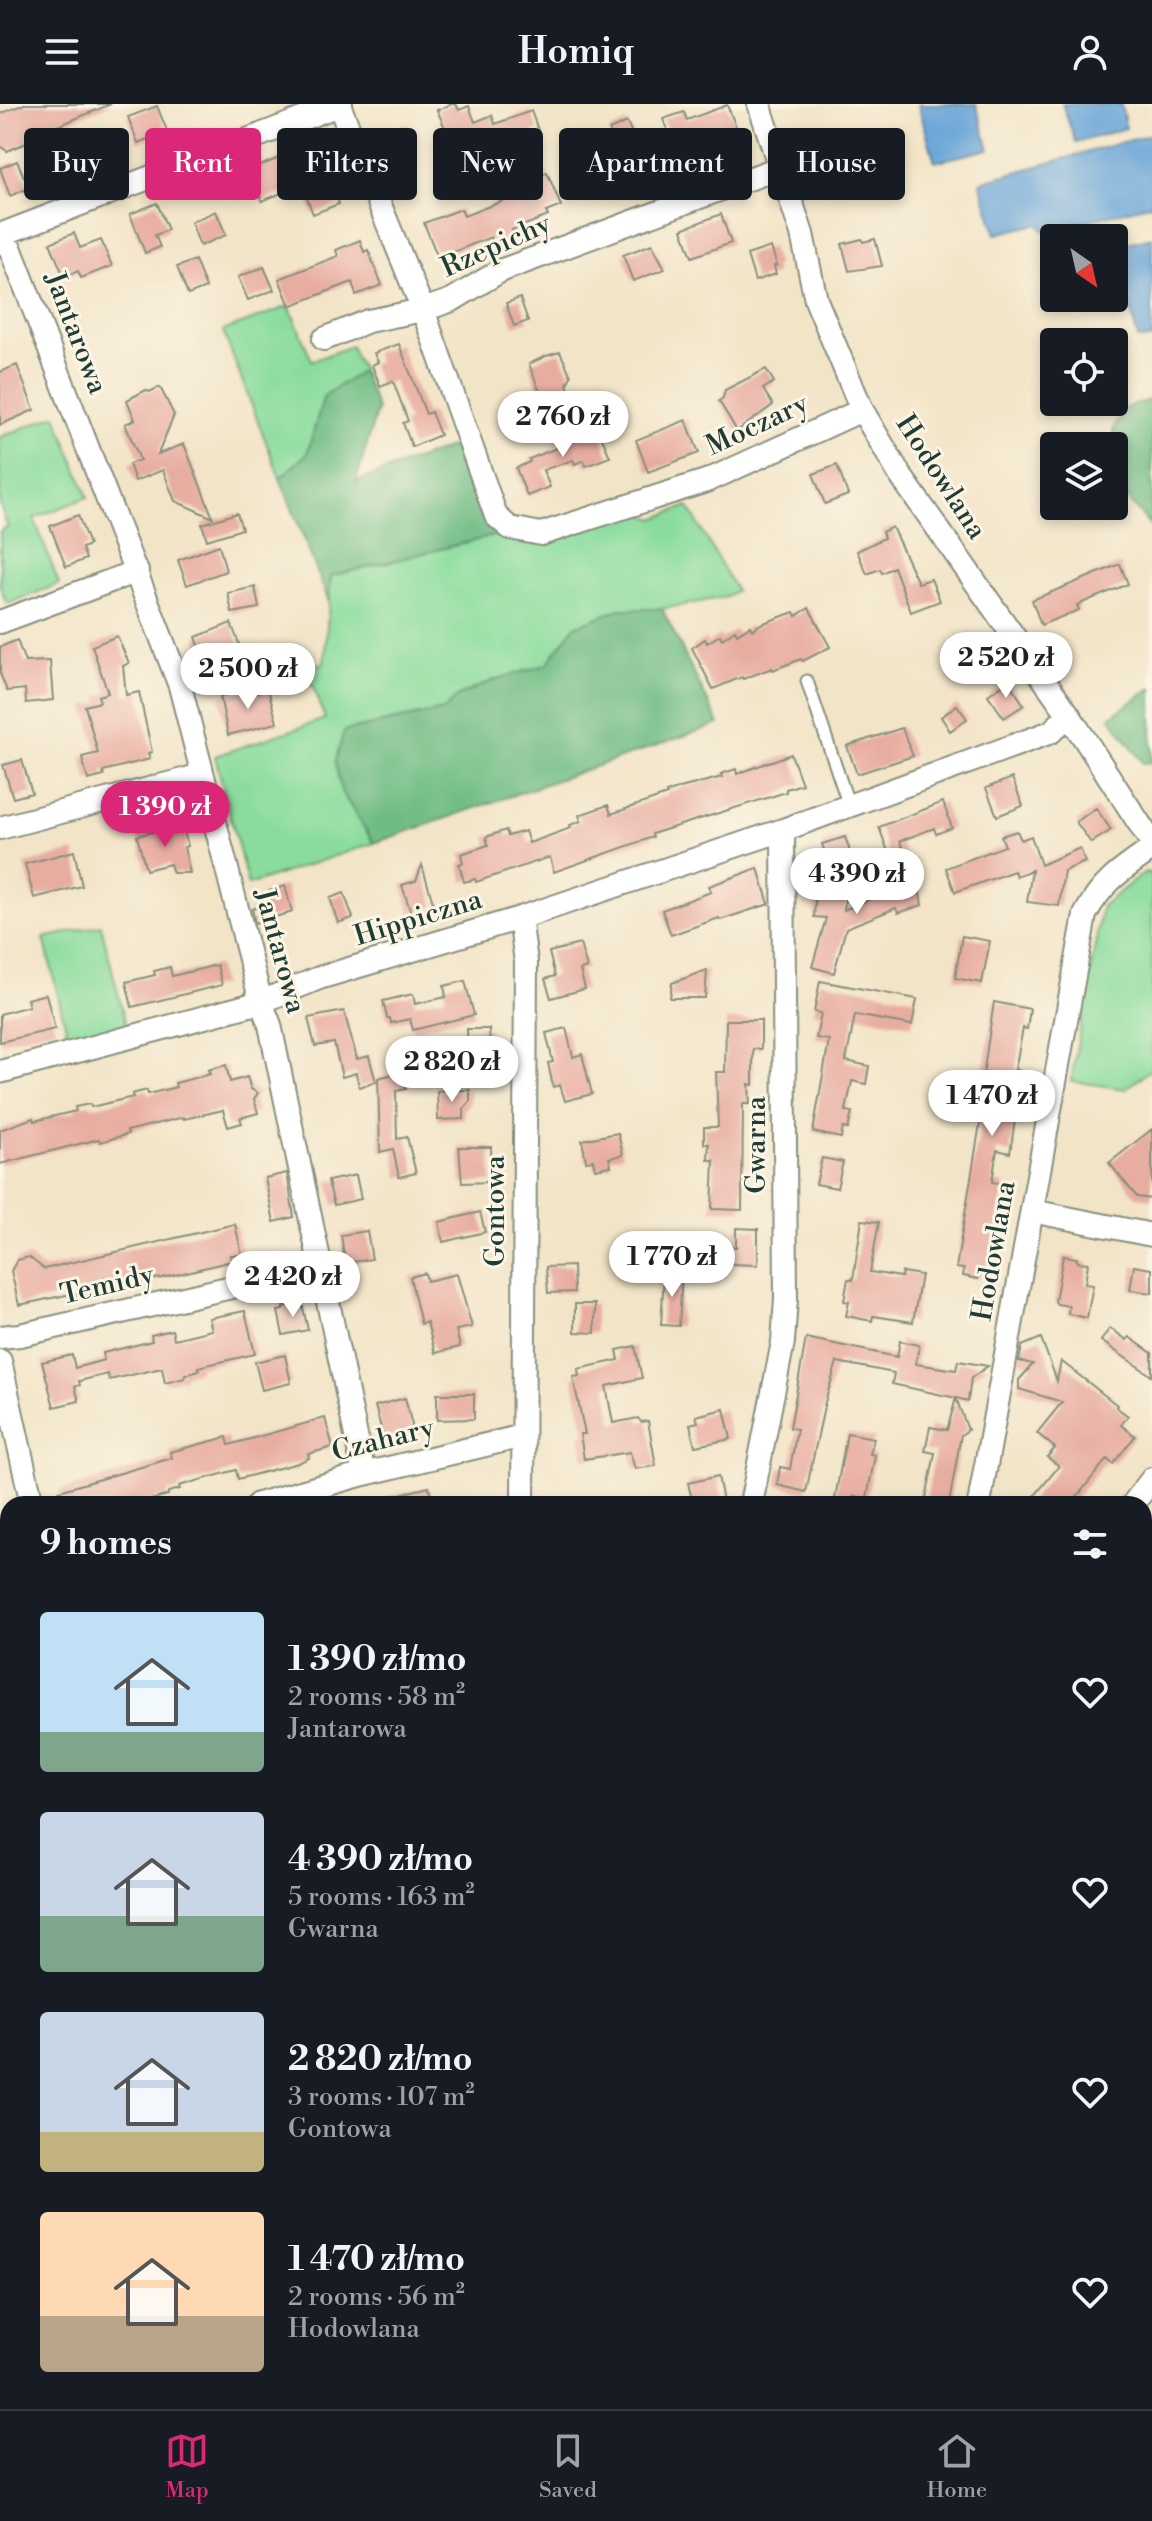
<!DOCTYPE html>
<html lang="en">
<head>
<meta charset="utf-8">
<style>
	body { margin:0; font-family:"Libre Bodoni",serif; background:#242831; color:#f1f3f6; height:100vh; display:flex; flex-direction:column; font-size:30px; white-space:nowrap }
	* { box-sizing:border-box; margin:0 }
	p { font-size:26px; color:#9ea1a6 }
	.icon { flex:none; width:44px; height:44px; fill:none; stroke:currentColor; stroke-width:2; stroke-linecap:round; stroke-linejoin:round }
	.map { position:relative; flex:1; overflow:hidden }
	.side { position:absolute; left:0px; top:1392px; width:1152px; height:914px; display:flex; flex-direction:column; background:#171b24; border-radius:24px 24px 0 0; box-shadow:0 4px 12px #0003 }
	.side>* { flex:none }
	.hud { position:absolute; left:24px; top:24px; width:1104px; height:72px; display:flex; gap:16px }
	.needle { width:52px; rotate:146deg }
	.fabs { position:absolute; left:1040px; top:120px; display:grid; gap:16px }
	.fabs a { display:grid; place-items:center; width:88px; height:88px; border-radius:8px; background:#171b24; box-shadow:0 4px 12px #0003; font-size:40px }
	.price { position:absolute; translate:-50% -68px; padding:0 18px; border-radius:28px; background:#fff; color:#222; font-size:26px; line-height:52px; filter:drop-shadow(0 2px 4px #0008) }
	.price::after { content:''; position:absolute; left:50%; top:48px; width:24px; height:18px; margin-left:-12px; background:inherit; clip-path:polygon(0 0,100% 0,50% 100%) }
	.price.selected { background:#db2777; color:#fff }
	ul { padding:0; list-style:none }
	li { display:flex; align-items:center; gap:24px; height:200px; padding:0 40px }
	li span { display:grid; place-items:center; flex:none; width:224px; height:160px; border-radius:8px; color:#555 }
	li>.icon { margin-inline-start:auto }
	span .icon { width:96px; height:96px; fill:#fffc; stroke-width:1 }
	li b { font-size:34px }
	h2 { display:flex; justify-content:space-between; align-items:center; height:96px; padding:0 40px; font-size:34px }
	.tag { padding:0 28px; border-radius:8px; background:#171b24; box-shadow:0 4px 12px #0003; font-size:28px; line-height:72px }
	.tag.selected { background:#db2777; color:#fff }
	header { display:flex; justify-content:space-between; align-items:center; height:104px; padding:0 40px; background:#171b24; font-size:36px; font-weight:600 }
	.menu { display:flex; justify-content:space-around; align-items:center; height:112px; border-top:2px solid #363941; background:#171b24; font-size:22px; color:#9ea1a6 }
	.menu a { display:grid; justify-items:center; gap:4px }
	.menu .selected { color:#db2777 }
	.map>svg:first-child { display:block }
</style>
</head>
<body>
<header><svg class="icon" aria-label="menu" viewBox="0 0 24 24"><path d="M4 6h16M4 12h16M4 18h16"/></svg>Homiq<svg class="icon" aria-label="person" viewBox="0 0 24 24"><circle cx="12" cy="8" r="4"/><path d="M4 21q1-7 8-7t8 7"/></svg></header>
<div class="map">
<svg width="1152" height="2305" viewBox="0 0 1152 2305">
	<rect width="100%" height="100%" fill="#fcf5e5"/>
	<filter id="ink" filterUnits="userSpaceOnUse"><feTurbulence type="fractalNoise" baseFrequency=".0125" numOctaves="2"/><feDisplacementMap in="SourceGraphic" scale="16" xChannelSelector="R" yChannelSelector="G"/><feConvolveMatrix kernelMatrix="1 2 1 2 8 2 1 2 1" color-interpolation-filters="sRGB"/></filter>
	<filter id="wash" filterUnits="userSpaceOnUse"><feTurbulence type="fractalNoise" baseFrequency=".006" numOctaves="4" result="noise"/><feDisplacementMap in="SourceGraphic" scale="32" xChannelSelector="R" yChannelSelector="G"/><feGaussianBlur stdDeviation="1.8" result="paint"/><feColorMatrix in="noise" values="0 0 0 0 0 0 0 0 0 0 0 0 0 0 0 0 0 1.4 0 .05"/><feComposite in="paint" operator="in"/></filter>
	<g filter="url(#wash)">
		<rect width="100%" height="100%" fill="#f2e4c7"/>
		<path fill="#89dc9d" stroke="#548c68" stroke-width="2" d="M289 202 312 257 351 242 362 267 324 292 307 350 280 374 223 227Z
			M56 311 88 393 34 414 59 480 7 500 0 482V427L8 423 0 402V333Z
			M688 402 736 487 725 493 662 505H620L576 522 546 561 494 576 458 592 444 606 344 627 341 687 374 739 248 781 215 652 325 615 305 561 324 560 331 472 497 431 531 438 638 408 654 415Z
			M1145 768 1152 770V964L1126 985 1071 977 1102 802Z
			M101 821 126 921 69 936 44 834Z
			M1152 1476V1553L1144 1564V1491Z
			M1144 1660 1152 1667V2305H1019L1024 2298H1144Z"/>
		<path fill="#6ebc84" stroke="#467c5c" stroke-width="2" d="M362 267 377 305 356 378 461 339 497 431 331 472 329 498 280 374 307 350 324 292Z
			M1152 295V423L1129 397 1122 382 1113 326 1122 305Z
			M620 505H662L719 620 374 739 341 687 335 658 344 627 444 606 458 592 494 576 546 561 575 522Z
			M1152 584V658L1143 659 1110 613Z
			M501 2298H1024L1019 2305H495Z"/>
		<path fill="#67a4d8" stroke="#437086" stroke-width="2" d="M918 0H976L989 45 935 58Z
			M1062 0H1121L1126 24 1076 39Z
			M1152 30V100L1045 128 1037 120 996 130 980 78Z
			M1152 133V235H1138L1114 142Z"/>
		<g id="blocks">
			<path fill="#e8ada1" d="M24 0H111L48 26 49 29 44 32 7 47 0 42V10Z
				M452 0H456L459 6 469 2 475 18 492 11 495 20 531 7 538 26 476 50 478 56 462 62 437 6Z
				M727 1 739 30 728 34 730 41 682 62 663 15 684 8 687 16Z
				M157 2 167 27 138 39 128 13Z
				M627 18 635 36 616 42 609 26Z
				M406 21 416 46 394 55 385 30Z
				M335 32 345 60 334 64 336 70 329 73 339 100 313 110 302 81 262 97 249 66Z
				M17 57 29 84 10 92 0 64Z
				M547 68 561 102 546 108 548 112 512 126 514 130 493 139 491 133 438 154 424 119 461 105 464 112 518 91 515 81Z
				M157 99 168 126 155 131 160 143 145 149 130 110Z
				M216 107 226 131 200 142 191 118Z
				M721 110 731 139 692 153 682 125Z
				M74 129 80 144 101 136 112 162 81 174 78 167 64 173 50 139Z
				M862 135 863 138 875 135 882 162 849 167 842 140Z
				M360 136 364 148 368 146 382 181 356 191 352 178 290 202 279 175 338 152 336 146Z
				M652 140 665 165 633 177 623 151Z
				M771 143 777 161 774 162 776 170 755 177 747 151Z
				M195 156 206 184 188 191 177 163Z
				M264 163 274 186 248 196 238 173Z
				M520 194 528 217 514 222 506 199Z
				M399 240 426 310 431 308 440 331 412 343 403 319 408 317 393 277 380 282 372 261 378 258 374 249Z
				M560 248 571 272 567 280 571 291 562 294 559 301 554 297 545 301 529 260 546 252Z
				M17 261 34 306 0 321V268Z
				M766 265 774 278 763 285 773 301 737 327 719 297 723 294 725 286Z
				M160 283 174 311 158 350 184 340 213 414 175 397 163 366 135 377 129 360 140 356 125 320 135 316 127 296 146 286 149 288Z
				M518 302 529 326 511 333 501 309Z
				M686 316 699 349 648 368 636 336Z
				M597 322 610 353 586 362 584 356 575 360 573 356 543 366 550 383 527 392 516 364 530 358 529 355 567 340 565 335Z
				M837 361 848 391 825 400 813 370Z
				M237 409 242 425 207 436 202 420Z
				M78 411 89 441 82 444 86 455 66 463 50 422Z
				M892 423 918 479 931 475 940 497 911 508 894 463 882 469 880 465 867 470 857 447 884 434 882 428Z
				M219 441 226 467 187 481 178 456Z
				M1120 460 1128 480 1077 501 1079 506 1041 521 1032 496Z
				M255 483 259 504 232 509 228 489Z
				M809 504 830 543 803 557 801 555 773 566 772 564 743 575 742 573 713 585 692 544 705 535 707 539 720 531 722 535 735 526 737 530 750 522 752 526 761 520 794 508 796 512Z
				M231 519 241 545 205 559 196 533Z
				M117 532 129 559 123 562 126 591 139 588 152 648 148 649 150 655 103 667 104 672 88 676 82 653 98 649 85 602 100 598 98 592 108 589 92 542Z
				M971 532 986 555 969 567 953 544Z
				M17 536 25 558 50 557 53 596 26 599 25 585 7 587 0 569V543Z
				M1008 577 1024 601 1004 614 988 591Z
				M268 585 277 619 228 631 220 592 245 586 246 591Z
				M957 601 967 615 950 627 941 613Z
				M902 624 913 652 857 670 847 642Z
				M791 650 802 680 786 685V688L652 730 653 733 554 768 550 753 476 778 475 775 464 778 459 760 463 759 461 750 488 741 486 733 506 726 508 732 525 727 529 739 571 724 570 721 581 717 579 711 608 701 611 710 667 691 666 689 680 684 722 673 721 670 736 665 737 670Z
				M22 656 32 689 13 694 3 661Z
				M1012 674 1023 702 997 712 986 684Z
				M943 698 952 724 936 730 934 724 900 737 905 751 891 756 879 723Z
				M1096 704 1111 726 1091 739 1076 718Z
				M182 720 188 742 184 743 190 769H173L170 760 146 766 137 732Z
				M1017 727 1021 736 1031 732 1041 761 1080 744 1085 758 1064 767 1059 802 1027 798 1032 766 1016 772 1014 767 955 788 946 764 1005 742 1001 732Z
				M845 733 849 744 848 761 832 767 822 740Z
				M74 747 82 782 34 794 25 760Z
				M422 761 434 802 411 809 402 781 416 777Z
				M758 764 769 800 720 816 719 814 671 831 662 806 711 788 709 782Z
				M912 772 916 782 919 784 922 801 898 809 896 804 846 824 834 869 812 863 826 814 814 813 816 786 846 788 844 806 881 791 879 784Z
				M285 782 292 808 255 819 252 805 272 799 269 787Z
				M344 789 353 814 338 819 330 794Z
				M962 832 990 837 982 879 955 874Z
				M580 840 587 864 580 866 585 885 551 894 545 875 555 872 549 848Z
				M217 861 222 881 132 903 126 878 155 871 154 867 170 863 172 872Z
				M707 866 705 894H670L672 879Z
				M465 877 474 911 413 926 410 915 391 919 390 914H387L383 897 413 890 415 900 446 893 444 882Z
				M820 877 917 895 912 921 855 911 846 957 869 962 866 980 852 977 846 1007 852 1008 848 1025 843 1024 841 1034 813 1028 829 936 816 934 821 909 814 908Z
				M46 890 55 925 0 938V910L29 902 27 895Z
				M994 898 1030 905 1027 925 1023 924 1015 966H1018L1014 989 1019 990 1010 1049 997 1046 992 1078 1004 1080 995 1132 987 1170 980 1168 978 1175 963 1172 964 1165 956 1164 987 978H982Z
				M344 907 357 955 369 952 376 978 359 983 356 969 342 973 334 939 315 942 308 914Z
				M726 916H761V945H753V981L749 980 750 1000H743L742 1106 712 1105 714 1056H708L709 1040H704V1023H718L716 968H725Z
				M566 924 573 953 582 950 592 990 565 997 560 981 553 983 548 959 553 958 546 929Z
				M467 925H489L490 950H468Z
				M226 961 230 978 247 973 251 985 258 989 254 995 258 1009 240 1014 242 1019 228 1023 223 1006 184 1015V1013L127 1027 128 1030 100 1038 99 1035 0 1060V1026L33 1014 34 1017 76 1007 75 1003 90 1000 91 1003 133 993 132 990 147 986 148 990 176 983 175 979 210 970 208 966Z
				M402 968 406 985 396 987 397 1035 407 1033 416 1069 399 1073 393 1045 380 1048 378 974Z
				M470 986V998L464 1005V1015L438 1016 437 987Z
				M1152 1025V1095L1137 1093 1109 1059Z
				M618 1029 623 1051 609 1054 611 1062 595 1065 593 1056 586 1057 582 1036Z
				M459 1043H491L492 1078 462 1079Z
				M822 1054 843 1058 837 1084 816 1080Z
				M287 1069 294 1113 274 1118 265 1074Z
				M356 1071 361 1095 334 1101 328 1077Z
				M480 1108 485 1128 443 1138 439 1118Z
				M862 1116 879 1118 870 1168 901 1173 902 1168 921 1171 913 1218 873 1212 872 1217 846 1212 849 1198 844 1197 848 1175 853 1176Z
				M235 1120 242 1151H230L232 1157 162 1174 91 1186 92 1189 77 1192 76 1189 19 1201 11 1167 17 1156 29 1153 44 1165Z
				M736 1124 758 1125V1161L730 1160V1142L736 1143Z
				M367 1127 372 1155 345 1159 341 1131Z
				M1063 1152 1077 1154V1158L1088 1159 1085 1180 1093 1181 1087 1214 1068 1210 1069 1202 1057 1200 1055 1197Z
				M573 1162 574 1188 548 1189 546 1163Z
				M1134 1162 1152 1165V1189L1130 1186Z
				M425 1169 427 1177 457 1170 472 1223 456 1226 460 1243 435 1249 427 1218 421 1220 410 1173Z
				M664 1169H682L679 1222 661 1221Z
				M302 1199 308 1226 283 1231 278 1207 283 1206V1203Z
				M575 1200H595V1229L575 1228Z
				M245 1207 255 1250 198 1263 199 1267 185 1271V1274L165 1279 162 1264 109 1276 108 1270 79 1277 80 1281 75 1283 79 1297 54 1303 42 1258 72 1251 75 1264 104 1256 103 1249 152 1237 151 1231 172 1226 174 1235 212 1226 209 1214Z
				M1110 1224 1127 1236 1129 1233 1152 1249V1272L1101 1237Z
				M806 1234 897 1253 900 1237 919 1241 916 1260 956 1266 958 1257 988 1262 971 1274 968 1297 956 1294 968 1326 961 1331 949 1400H925L935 1349 925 1347 930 1323 947 1326 956 1294 892 1280 894 1269 837 1258 825 1298 806 1388 777 1381 780 1363 790 1365 797 1325 790 1324Z
				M1041 1234 1057 1277 1061 1257 1117 1301 1116 1303 1128 1312 1121 1321 1135 1332 1113 1360 1107 1355 1071 1400H1028L1059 1362 1047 1353 1055 1344 1037 1329 1062 1298 1019 1285V1276L1033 1260 1019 1257 1022 1242Z
				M635 1242 642 1274 606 1282 613 1319 638 1314 641 1318 648 1317 656 1362 635 1365 630 1348 584 1355 580 1330H585L573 1273 579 1272 578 1265 619 1256 617 1246Z
				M285 1251 291 1279 262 1286 255 1258Z
				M437 1290H474V1315L437 1316Z
				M405 1294 412 1321 407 1338 397 1332 384 1335 375 1302Z
				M724 1305 731 1335 695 1342 690 1320 698 1318 696 1312Z
				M325 1314 333 1343 308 1350 309 1354 298 1359 238 1375 236 1366 179 1382 180 1385 168 1388V1391L137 1400H62L59 1387 172 1354 170 1348 227 1333 229 1341Z
				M847 1329 874 1334 870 1350 875 1351 867 1394 854 1392 852 1400H834Z
				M718 1372 723 1397 693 1400 688 1379Z
				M429 1383 433 1400H385L384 1394Z"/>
		</g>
	</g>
	<g filter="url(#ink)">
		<use href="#blocks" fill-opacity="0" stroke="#88907e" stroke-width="2"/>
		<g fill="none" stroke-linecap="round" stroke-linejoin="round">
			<g stroke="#88907e" stroke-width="15">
				<path id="service" d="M807 577 849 702
					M348 2298 359 2305"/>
			</g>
			<g stroke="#88907e" stroke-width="26">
				<path id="minor" d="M759 0 802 130 816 196 862 306 900 371 1069 611 1152 739
					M339 1 423 206 496 412 510 424 541 430 709 376 862 306
					M0 131 11 146 180 582 261 898 270 921 364 1370
					M0 131 341 0
					M324 235 368 217 423 206 452 196 500 167 781 63
					M0 518 137 467
					M0 724 202 671
					M520 814 526 858 523 1400
					M0 968 261 898 319 874 520 814 783 726 1051 628 1069 611
					M1032 1107 1152 1131
					M0 1233 20 1231 320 1163
					M0 1257 32 1400
					M258 1400 364 1370 523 1332
					M751 1400 783 1238 786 1195 783 726
					M979 1400 1085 811C1101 779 1123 765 1152 745
					M1133 1400 1152 1375
					M0 1472 8 1470
					M1144 1632 1152 1639
					M0 1649 8 1647
					M0 1815 8 1812
					M71 2298 72 2305
					M208 2298 223 2305
					M132 2305 170 2298"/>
			</g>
			<g stroke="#88907e" stroke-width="32">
				<path id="tertiary" d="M1144 1579 1152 1569
					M0 1994 8 1992"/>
			</g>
			<g stroke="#88907e" stroke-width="36">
				<path id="secondary" d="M1144 1451 1152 1439
					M469 2305 475 2298"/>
			</g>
			<use href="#service" stroke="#fff" stroke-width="11"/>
			<use href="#minor" stroke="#fff" stroke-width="22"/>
			<use href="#tertiary" stroke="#fff" stroke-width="28"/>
			<use href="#secondary" stroke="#fff" stroke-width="32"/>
		</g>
	</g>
	<g text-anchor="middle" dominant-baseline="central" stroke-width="6" stroke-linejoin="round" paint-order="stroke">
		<g font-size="28" fill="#1f3d34" stroke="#fcf5e5">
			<text transform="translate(496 142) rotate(-24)">Rzepichy</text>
			<text transform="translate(76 229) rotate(69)">Jantarowa</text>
			<text transform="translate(757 321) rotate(-25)">Moczary</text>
			<text transform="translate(941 373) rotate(57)">Hodowlana</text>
			<text transform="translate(418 814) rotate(-17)">Hippiczna</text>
			<text transform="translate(280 847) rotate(75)">Jantarowa</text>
			<text transform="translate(756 1041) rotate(-90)">Gwarna</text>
			<text transform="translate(495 1107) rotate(-90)">Gontowa</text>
			<text transform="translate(994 1147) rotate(-80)">Hodowlana</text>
			<text transform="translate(107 1181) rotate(-13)">Temidy</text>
			<text transform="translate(383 1336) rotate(-14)">Czahary</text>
		</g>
	</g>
</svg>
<div class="fabs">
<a><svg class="needle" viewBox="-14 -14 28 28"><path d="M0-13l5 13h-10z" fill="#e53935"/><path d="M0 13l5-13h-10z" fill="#9ea1a6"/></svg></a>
<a><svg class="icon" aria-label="locate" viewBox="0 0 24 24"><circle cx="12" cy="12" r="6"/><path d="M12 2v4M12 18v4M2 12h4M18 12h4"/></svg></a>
<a><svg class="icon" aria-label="layers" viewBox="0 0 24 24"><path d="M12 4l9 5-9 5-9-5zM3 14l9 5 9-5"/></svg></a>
</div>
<b class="price" style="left:563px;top:355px">2 760 zł</b>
<b class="price" style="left:1006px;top:596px">2 520 zł</b>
<b class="price" style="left:248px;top:607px">2 500 zł</b>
<b class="price selected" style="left:165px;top:745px">1 390 zł</b>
<b class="price" style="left:857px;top:812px">4 390 zł</b>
<b class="price" style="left:452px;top:1000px">2 820 zł</b>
<b class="price" style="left:992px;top:1034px">1 470 zł</b>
<b class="price" style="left:672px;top:1195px">1 770 zł</b>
<b class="price" style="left:293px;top:1215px">2 420 zł</b>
<div class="hud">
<a class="tag">Buy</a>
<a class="tag selected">Rent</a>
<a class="tag">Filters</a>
<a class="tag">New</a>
<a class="tag">Apartment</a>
<a class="tag">House</a>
</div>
<section class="side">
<h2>9 homes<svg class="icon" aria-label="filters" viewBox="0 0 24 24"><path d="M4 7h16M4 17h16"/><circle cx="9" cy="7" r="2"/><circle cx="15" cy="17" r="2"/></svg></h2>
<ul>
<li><span style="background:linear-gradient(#bfe0f5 75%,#7fa58c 0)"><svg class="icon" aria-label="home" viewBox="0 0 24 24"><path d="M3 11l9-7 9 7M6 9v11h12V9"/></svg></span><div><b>1 390 zł/mo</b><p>2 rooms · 58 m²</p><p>Jantarowa</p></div><svg class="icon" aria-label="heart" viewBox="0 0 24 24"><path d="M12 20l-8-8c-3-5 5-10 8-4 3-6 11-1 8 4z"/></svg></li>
<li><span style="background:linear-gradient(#c9d6e8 65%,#7fa58c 0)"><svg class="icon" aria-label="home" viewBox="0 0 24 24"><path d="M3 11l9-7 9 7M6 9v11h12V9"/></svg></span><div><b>4 390 zł/mo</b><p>5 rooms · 163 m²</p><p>Gwarna</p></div><svg class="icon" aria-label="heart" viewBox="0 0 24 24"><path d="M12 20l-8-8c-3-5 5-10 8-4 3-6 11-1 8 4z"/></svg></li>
<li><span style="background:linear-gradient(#c9d6e8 75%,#c2b280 0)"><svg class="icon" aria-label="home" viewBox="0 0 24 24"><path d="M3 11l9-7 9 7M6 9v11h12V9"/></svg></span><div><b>2 820 zł/mo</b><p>3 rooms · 107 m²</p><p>Gontowa</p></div><svg class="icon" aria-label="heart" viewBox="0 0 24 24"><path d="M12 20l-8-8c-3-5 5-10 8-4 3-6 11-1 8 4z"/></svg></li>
<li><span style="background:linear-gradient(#ffd9b3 65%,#b9a48a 0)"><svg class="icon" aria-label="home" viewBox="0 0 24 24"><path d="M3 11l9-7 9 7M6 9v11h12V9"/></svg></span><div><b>1 470 zł/mo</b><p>2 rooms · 56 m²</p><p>Hodowlana</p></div><svg class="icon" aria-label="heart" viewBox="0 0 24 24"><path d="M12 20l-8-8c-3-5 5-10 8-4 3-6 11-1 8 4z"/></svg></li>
</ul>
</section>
</div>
<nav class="menu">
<a class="selected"><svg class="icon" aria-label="map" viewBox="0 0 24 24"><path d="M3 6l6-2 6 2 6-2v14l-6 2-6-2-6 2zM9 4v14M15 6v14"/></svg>Map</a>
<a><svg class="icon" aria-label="saved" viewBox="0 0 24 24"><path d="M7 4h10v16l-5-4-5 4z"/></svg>Saved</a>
<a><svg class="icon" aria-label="home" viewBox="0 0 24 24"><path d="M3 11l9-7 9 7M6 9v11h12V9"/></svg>Home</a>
</nav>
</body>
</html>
